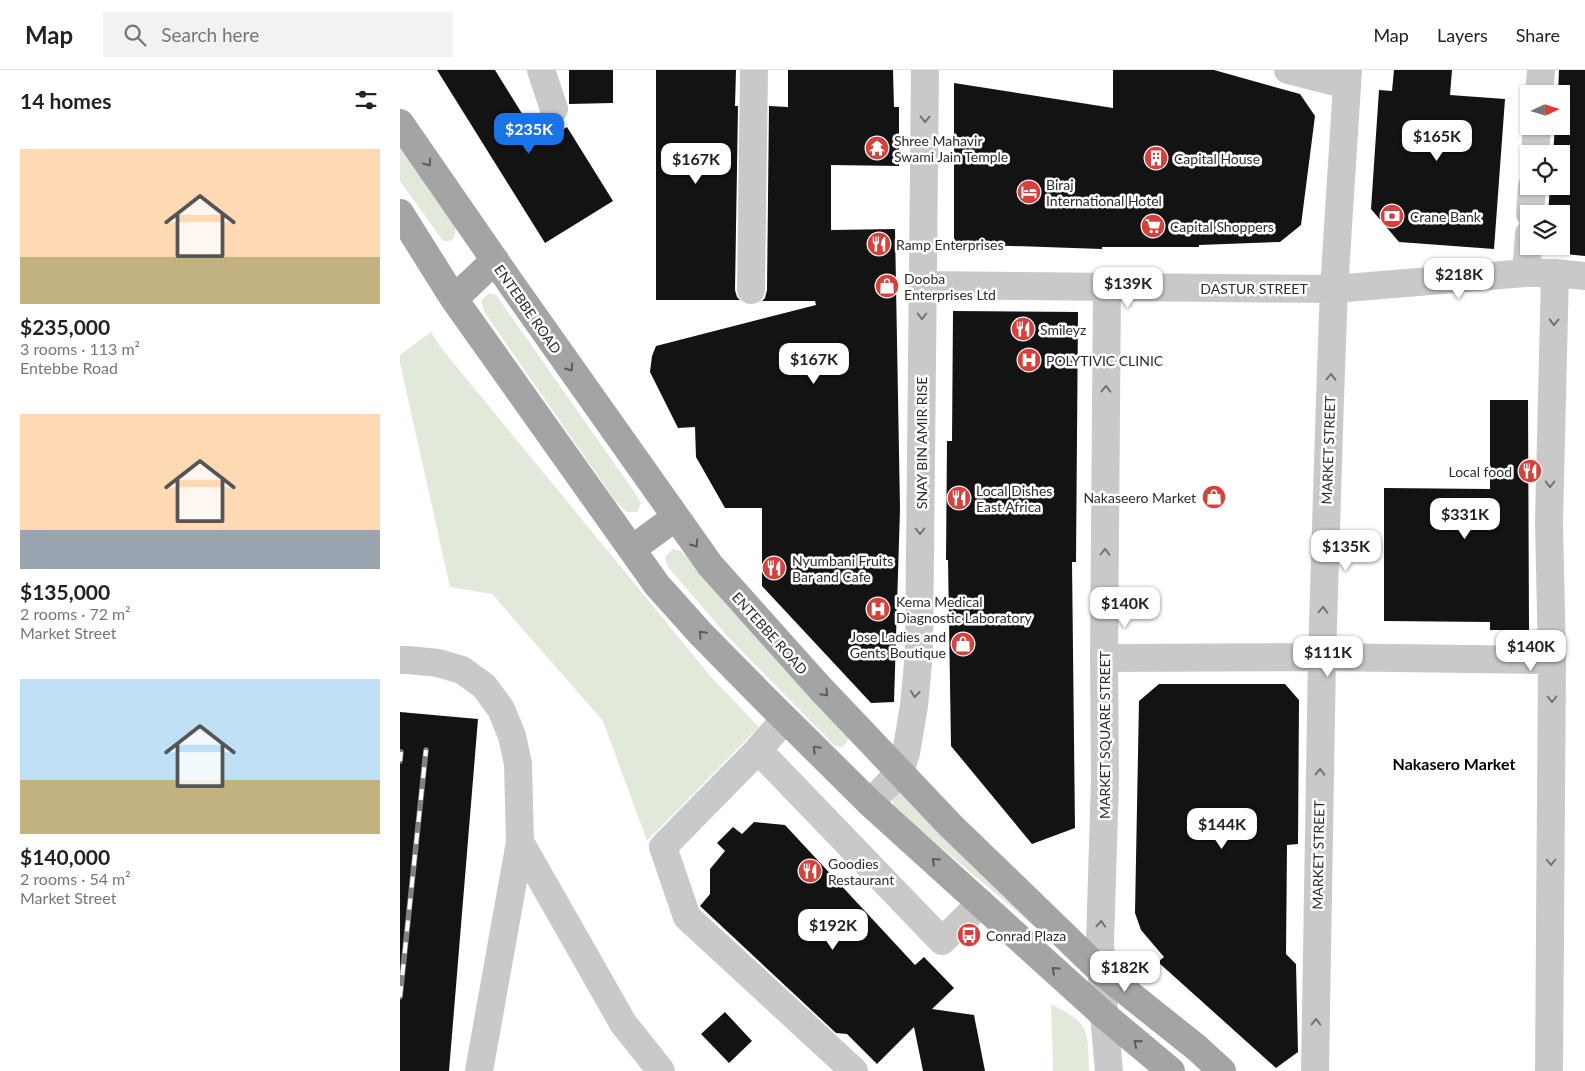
<!DOCTYPE html>
<html lang="en">
<head>
<meta charset="utf-8">
<style>
	body { margin:0; font-family:Lato,sans-serif; background:#f2f2f2; color:#222; height:100vh; display:flex; flex-direction:column; font-size:19px; white-space:nowrap }
	* { box-sizing:border-box; margin:0 }
	p { font-size:16px; color:#767676 }
	.icon { flex:none; width:28px; height:28px; fill:none; stroke:currentColor; stroke-width:2; stroke-linecap:round; stroke-linejoin:round }
	.map { position:relative; flex:1; overflow:hidden }
	.panel { display:flex; flex-direction:column; background:#fff; width:400px }
	.panel>* { flex:none }
	.needle { width:32px; rotate:86deg }
	.tools { position:absolute; left:1120px; top:15px; display:grid; gap:10px }
	.tools a { display:grid; place-items:center; width:50px; height:50px; border-radius:0px; background:#fff; box-shadow:0 1px 4px #0004; font-size:25px }
	.price { position:absolute; translate:-50% -42px; padding:0 11px; border-radius:10px; background:#fff; color:#222; font-size:16px; line-height:32px; filter:drop-shadow(0 1px 2px #0008) }
	.price::after { content:''; position:absolute; left:50%; top:30px; width:15px; height:11px; margin-left:-8px; background:inherit; clip-path:polygon(0 0,100% 0,50% 100%) }
	.price.on { background:#1a73e8; color:#fff }
	ul { padding:0; list-style:none }
	li { display:grid; align-content:center; gap:10px; height:265px; padding:0 20px }
	li span { display:grid; place-items:center; height:155px; border-radius:0px; color:#555 }
	li>.icon { margin-inline-start:auto }
	span .icon { width:90px; height:90px; fill:#fffc; stroke-width:1 }
	li b { font-size:21px }
	h2 { display:flex; justify-content:space-between; align-items:center; height:60px; padding:0 20px; font-size:21px }
	header { display:flex; align-items:center; gap:30px; box-sizing:border-box; height:70px; padding:0 25px; background:#fff; border-bottom:1px solid #e0e0e0 }
	header strong { font-size:24px }
	nav { display:flex; gap:28px; margin-inline-start:auto; font-size:18px }
	.search { width:350px; height:45px; background:#f2f2f2; display:flex; align-items:center; gap:12px; box-sizing:border-box; padding:0 18px; border-radius:0px; color:#767676; font-size:19px }
	main { display:flex; flex:1; min-height:0 }
	.map>svg:first-child { display:block }
</style>
</head>
<body>
<header>
<strong>Map</strong>
<div class="search"><svg class="icon" aria-label="search" viewBox="0 0 24 24"><circle cx="10" cy="10" r="6"/><path d="M15 15l6 6"/></svg>Search here</div>
<nav><a>Map</a><a>Layers</a><a>Share</a></nav>
</header>
<main>
<section class="panel">
<h2>14 homes<svg class="icon" aria-label="filters" viewBox="0 0 24 24"><path d="M4 7h16M4 17h16"/><circle cx="9" cy="7" r="2"/><circle cx="15" cy="17" r="2"/></svg></h2>
<ul>
<li><span style="background:linear-gradient(#ffd9b3 70%,#c2b280 0)"><svg class="icon" aria-label="home" viewBox="0 0 24 24"><path d="M3 11l9-7 9 7M6 9v11h12V9"/></svg></span><div><b>$235,000</b><p>3 rooms · 113 m²</p><p>Entebbe Road</p></div></li>
<li><span style="background:linear-gradient(#ffd9b3 75%,#9aa5b1 0)"><svg class="icon" aria-label="home" viewBox="0 0 24 24"><path d="M3 11l9-7 9 7M6 9v11h12V9"/></svg></span><div><b>$135,000</b><p>2 rooms · 72 m²</p><p>Market Street</p></div></li>
<li><span style="background:linear-gradient(#bfe0f5 65%,#c2b280 0)"><svg class="icon" aria-label="home" viewBox="0 0 24 24"><path d="M3 11l9-7 9 7M6 9v11h12V9"/></svg></span><div><b>$140,000</b><p>2 rooms · 54 m²</p><p>Market Street</p></div></li>
</ul>
</section>
<div class="map">
<svg width="1185" height="1001" viewBox="0 0 1185 1001">
	<rect width="100%" height="100%" fill="#fff"/>
	<path fill="#e1e9db" d="M0 77 55 156C57 166 53 173 43 171L0 111Z
		M89 223 96 225 233 420 241 433 237 442H227L216 432 85 243 81 231Z
		M31 262 42 279 312 608 359 657 247 771 203 651 92 524 50 517 0 293V285Z
		M273 479 281 481 445 659 449 668 443 677 435 676 330 569 268 497 265 487Z
		M498 721 508 722 667 884 493 737V726Z
		M651 934C690 954 688 959 689 1001H653Z"/>
	<path fill="#131313" d="M37 0H95L141 74 167 57 213 131 145 173Z
		M169 0H213V33L169 34Z
		M256 0H336L335 36H338L335 220 337 227 340 230H256Z
		M388 0H493L494 37H499V96L431 95V160L495 159 500 439 494 632 471 633 362 516V438H325L296 387 295 357 278 358 250 302 252 286 256 276 416 235 415 231H362L365 228 367 220 369 36 388 37Z
		M713 0H814L900 24 915 46 901 155 880 172 799 175V177H702V179L554 174V13L713 38Z
		M994 0H1052L1050 25 1105 29 1094 179 999 172 971 139 979 20 992 21Z
		M1159 0H1185V186L1145 182 1146 176H1161V144H1148L1150 116H1161V84H1153L1155 56H1161V24H1158Z
		M553 241 678 242 676 492H672L675 758 632 774 551 676 548 490H546L547 371H552Z
		M1090 330H1128L1129 560H1090V552L984 551V418L1090 419Z
		M759 614H885L899 630 898 774 887 775 886 884 896 894 898 982 876 998 758 892 764 887 741 860 735 843 739 631Z
		M0 642 78 649 49 1001H0Z
		M354 752 385 755 515 895 524 887 554 918 532 939 574 945 585 1001H523L514 957 477 994 447 964 436 963 300 836 310 824V799L325 781 317 773 333 757 342 764Z
		M325 942 352 971 329 993 301 964Z"/>
	<g fill="none" stroke-linecap="round" stroke-linejoin="round">
		<path stroke="#c9c9c9" stroke-width="28" d="M141 0 154 39
			M888 0 947 15
			M1139 24 1141 0
			M1135 84 1137 56
			M1130 144 1132 116
			M1126 203 1129 164
			M522 215 934 219 1126 203H1155L1185 206
			M707 217 704 588 705 710 700 872 704 945 709 1001
			M351 220 354 0
			M704 588 922 587 1152 590
			M0 590H8L38 593 62 600 84 616 101 639 112 666 118 694 120 772 79 1001
			M385 649 358 680 542 871 581 833
			M358 680 263 777 287 847 454 1001
			M470 733 500 702 506 683 514 636 519 582 525 0
			M120 772 223 953 261 1001
			M915 1001 922 587 930 328 934 219 948 0
			M1149 1001 1152 590 1149 452 1155 203"/>
		<path stroke="#a4a4a4" stroke-width="28" d="M0 53 114 218 310 495 420 618 550 755 703 903 797 978 822 1001
			M0 143 54 229 257 515 301 564 361 625 470 733 704 945 771 1001
			M54 229 95 190
			M232 479 276 447"/>
		<g stroke="#818181" stroke-width="5.5">
			<path id="rail" d="M0 691 1 682
				M0 927 26 680"/>
		</g>
		<use href="#rail" stroke="#fff" stroke-width="4" stroke-dasharray="11" stroke-linecap="butt"/>
	</g>
	<defs><path id="oneway-chevron" d="M-2-3.5L2.5 0L-2 3.5" fill="none" stroke-width="1.6" stroke-linecap="round" stroke-linejoin="round" transform="scale(1.25)"/></defs>
	<g stroke="#737373">
		<use href="#oneway-chevron" transform="translate(525 49) rotate(91)"/>
		<use href="#oneway-chevron" transform="translate(522 246) rotate(90)"/>
		<use href="#oneway-chevron" transform="translate(1154 252) rotate(91)"/>
		<use href="#oneway-chevron" transform="translate(931 307) rotate(-88)"/>
		<use href="#oneway-chevron" transform="translate(706 319) rotate(-89)"/>
		<use href="#oneway-chevron" transform="translate(1150 414) rotate(91)"/>
		<use href="#oneway-chevron" transform="translate(520 461) rotate(90)"/>
		<use href="#oneway-chevron" transform="translate(705 482) rotate(-89)"/>
		<use href="#oneway-chevron" transform="translate(923 540) rotate(-88)"/>
		<use href="#oneway-chevron" transform="translate(515 624) rotate(96)"/>
		<use href="#oneway-chevron" transform="translate(1152 629) rotate(90)"/>
		<use href="#oneway-chevron" transform="translate(920 702) rotate(-89)"/>
		<use href="#oneway-chevron" transform="translate(1151 792) rotate(90)"/>
		<use href="#oneway-chevron" transform="translate(701 854) rotate(-87)"/>
		<use href="#oneway-chevron" transform="translate(916 952) rotate(-89)"/>
	</g>
	<g stroke="#5c5c5c">
		<use href="#oneway-chevron" transform="translate(28 93) rotate(55)"/>
		<use href="#oneway-chevron" transform="translate(170 298) rotate(55)"/>
		<use href="#oneway-chevron" transform="translate(295 474) rotate(55)"/>
		<use href="#oneway-chevron" transform="translate(302 564) rotate(-133)"/>
		<use href="#oneway-chevron" transform="translate(425 623) rotate(47)"/>
		<use href="#oneway-chevron" transform="translate(416 679) rotate(-135)"/>
		<use href="#oneway-chevron" transform="translate(535 791) rotate(-138)"/>
		<use href="#oneway-chevron" transform="translate(655 900) rotate(-138)"/>
		<use href="#oneway-chevron" transform="translate(737 973) rotate(-140)"/>
	</g>
	<defs>
		<g id="temple-disc" transform="scale(1.25)"><circle r="9.5" fill="#d4423e" stroke="#fff"/><path d="M0-6L5-2H3V0L6.5 2.5H4V6H1.5V3h-3V6H-4V2.5H-6.5L-3 0V-2H-5Z" fill="#fff"/></g>
		<g id="building-disc" transform="scale(1.25)"><circle r="9.5" fill="#d4423e" stroke="#fff"/><path d="M-4-6H4V6H1V3H-1V6H-4ZM-2.5-4.3h1.7v1.8h-1.7ZM.8-4.3h1.7v1.8H.8ZM-2.5-1h1.7V.8h-1.7ZM.8-1h1.7V.8H.8Z" fill="#fff"/></g>
		<g id="hotel-disc" transform="scale(1.25)"><circle r="9.5" fill="#d4423e" stroke="#fff"/><path d="M-6-4.5h1.5V1H6V5H4.5V3h-9V5H-6ZM-4 0a1.8 1.8 0 1 1 3.6 0ZM.5 0V-2.5h3Q6-2.5 6 0Z" fill="#fff"/></g>
		<g id="bank-disc" transform="scale(1.25)"><circle r="9.5" fill="#d4423e" stroke="#fff"/><path d="M-6-4H6V4H-6ZM0-2.3a2.3 2.3 0 1 0 0 4.6a2.3 2.3 0 1 0 0-4.6Z" fill="#fff"/></g>
		<g id="supermarket-disc" transform="scale(1.25)"><circle r="9.5" fill="#d4423e" stroke="#fff"/><path d="M-6-5.5h2.5l.6 2H6L4.5 2H-2.5L-4.4-4H-6ZM-1.5 3.2a1.3 1.3 0 1 0 .1 0ZM3 3.2a1.3 1.3 0 1 0 .1 0Z" fill="#fff"/></g>
		<g id="restaurant-disc" transform="scale(1.25)"><circle r="9.5" fill="#d4423e" stroke="#fff"/><path d="M-5-6h1v4h1v-4h1v4h1v-4h1v5L-1.5 .5V6h-2V.5L-5-1ZM5-6V6H3V1.5H1.5Q1.5-4 5-6Z" fill="#fff"/></g>
		<g id="shop-disc" transform="scale(1.25)"><circle r="9.5" fill="#d4423e" stroke="#fff"/><path d="M-5-2.5h2.3a2.7 3.5 0 0 1 5.4 0H5L5.5 6h-11ZM-1.5-2.5h3a1.5 2.3 0 0 0-3 0Z" fill="#fff"/></g>
		<g id="hospital-disc" transform="scale(1.25)"><circle r="9.5" fill="#d4423e" stroke="#fff"/><path d="M-5-5h3v3.5h4V-5h3V5h-3V1.5h-4V5h-3Z" fill="#fff"/></g>
		<g id="bus-disc" transform="scale(1.25)"><circle r="9.5" fill="#d4423e" stroke="#fff"/><path d="M-5-6H5V4H4V6H2V4H-2V6H-4V4H-5ZM-3.5-4V0h7V-4ZM-3.5 1.2v1.5H-2V1.2ZM2 1.2v1.5H3.5V1.2Z" fill="#fff"/></g>
	</defs>
	<g fill-rule="evenodd">
		<use href="#temple-disc" x="477" y="78"/>
		<use href="#building-disc" x="756" y="88"/>
		<use href="#hotel-disc" x="629" y="122"/>
		<use href="#bank-disc" x="992" y="146"/>
		<use href="#supermarket-disc" x="753" y="156"/>
		<use href="#restaurant-disc" x="479" y="174"/>
		<use href="#shop-disc" x="487" y="216"/>
		<use href="#restaurant-disc" x="623" y="259"/>
		<use href="#hospital-disc" x="629" y="290"/>
		<use href="#restaurant-disc" x="1130" y="401"/>
		<use href="#shop-disc" x="814" y="427"/>
		<use href="#restaurant-disc" x="559" y="428"/>
		<use href="#restaurant-disc" x="374" y="498"/>
		<use href="#hospital-disc" x="478" y="539"/>
		<use href="#shop-disc" x="563" y="574"/>
		<use href="#restaurant-disc" x="410" y="801"/>
		<use href="#bus-disc" x="569" y="865"/>
	</g>
	<g text-anchor="middle" dominant-baseline="central" stroke-width="5" stroke-linejoin="round" paint-order="stroke">
		<g font-size="14" fill="#2c2c2c" stroke="#fff" text-anchor="start">
			<text x="494" y="70">Shree Mahavir<tspan x="494" dy="16">Swami Jain Temple</tspan></text>
			<text x="774" y="88">Capital House</text>
			<text x="646" y="114">Biraj<tspan x="646" dy="16">International Hotel</tspan></text>
			<text x="1010" y="146">Crane Bank</text>
			<text x="770" y="156">Capital Shoppers</text>
			<text x="496" y="174">Ramp Enterprises</text>
			<text x="504" y="208">Dooba<tspan x="504" dy="16">Enterprises Ltd</tspan></text>
			<text x="640" y="259">Smileyz</text>
			<text x="646" y="290">POLYTIVIC CLINIC</text>
			<text x="1112" y="401" text-anchor="end">Local food</text>
			<text x="576" y="420">Local Dishes<tspan x="576" dy="16">East Africa</tspan></text>
			<text x="796" y="427" text-anchor="end">Nakaseero Market</text>
			<text x="392" y="490">Nyumbani Fruits<tspan x="392" dy="16">Bar and Cafe</tspan></text>
			<text x="496" y="531">Kema Medical<tspan x="496" dy="16">Diagnostic Laboratory</tspan></text>
			<text x="546" y="566" text-anchor="end">Jose Ladies and<tspan x="546" dy="16">Gents Boutique</tspan></text>
			<text x="428" y="793">Goodies<tspan x="428" dy="16">Restaurant</tspan></text>
			<text x="586" y="865">Conrad Plaza</text>
		</g>
		<g font-size="14" fill="#2c2c2c" stroke="#fff">
			<text x="854" y="218">DASTUR STREET</text>
			<text transform="translate(128 239) rotate(55)">ENTEBBE ROAD</text>
			<text transform="translate(521 373) rotate(-90)">SNAY BIN AMIR RISE</text>
			<text transform="translate(928 380) rotate(-88)">MARKET STREET</text>
			<text transform="translate(370 563) rotate(48)">ENTEBBE ROAD</text>
			<text transform="translate(704 665) rotate(-90)">MARKET SQUARE STREET</text>
			<text transform="translate(918 785) rotate(-89)">MARKET STREET</text>
		</g>
		<g font-size="16" font-weight="bold" fill="#000" stroke="#fff">
			<text x="1054" y="693">Nakasero Market</text>
		</g>
	</g>
</svg>
<div class="tools">
<a><svg class="needle" viewBox="-14 -14 28 28"><path d="M0-13l5 13h-10z" fill="#e53935"/><path d="M0 13l5-13h-10z" fill="#767676"/></svg></a>
<a><svg class="icon" aria-label="locate" viewBox="0 0 24 24"><circle cx="12" cy="12" r="6"/><path d="M12 2v4M12 18v4M2 12h4M18 12h4"/></svg></a>
<a><svg class="icon" aria-label="layers" viewBox="0 0 24 24"><path d="M12 4l9 5-9 5-9-5zM3 14l9 5 9-5"/></svg></a>
</div>
<b class="price on" style="left:129px;top:85px">$235K</b>
<b class="price" style="left:1037px;top:92px">$165K</b>
<b class="price" style="left:296px;top:115px">$167K</b>
<b class="price" style="left:1059px;top:230px">$218K</b>
<b class="price" style="left:728px;top:239px">$139K</b>
<b class="price" style="left:414px;top:315px">$167K</b>
<b class="price" style="left:1065px;top:470px">$331K</b>
<b class="price" style="left:946px;top:502px">$135K</b>
<b class="price" style="left:725px;top:559px">$140K</b>
<b class="price" style="left:1131px;top:602px">$140K</b>
<b class="price" style="left:928px;top:608px">$111K</b>
<b class="price" style="left:822px;top:780px">$144K</b>
<b class="price" style="left:433px;top:881px">$192K</b>
<b class="price" style="left:725px;top:923px">$182K</b>
</div>
</main>
</body>
</html>
